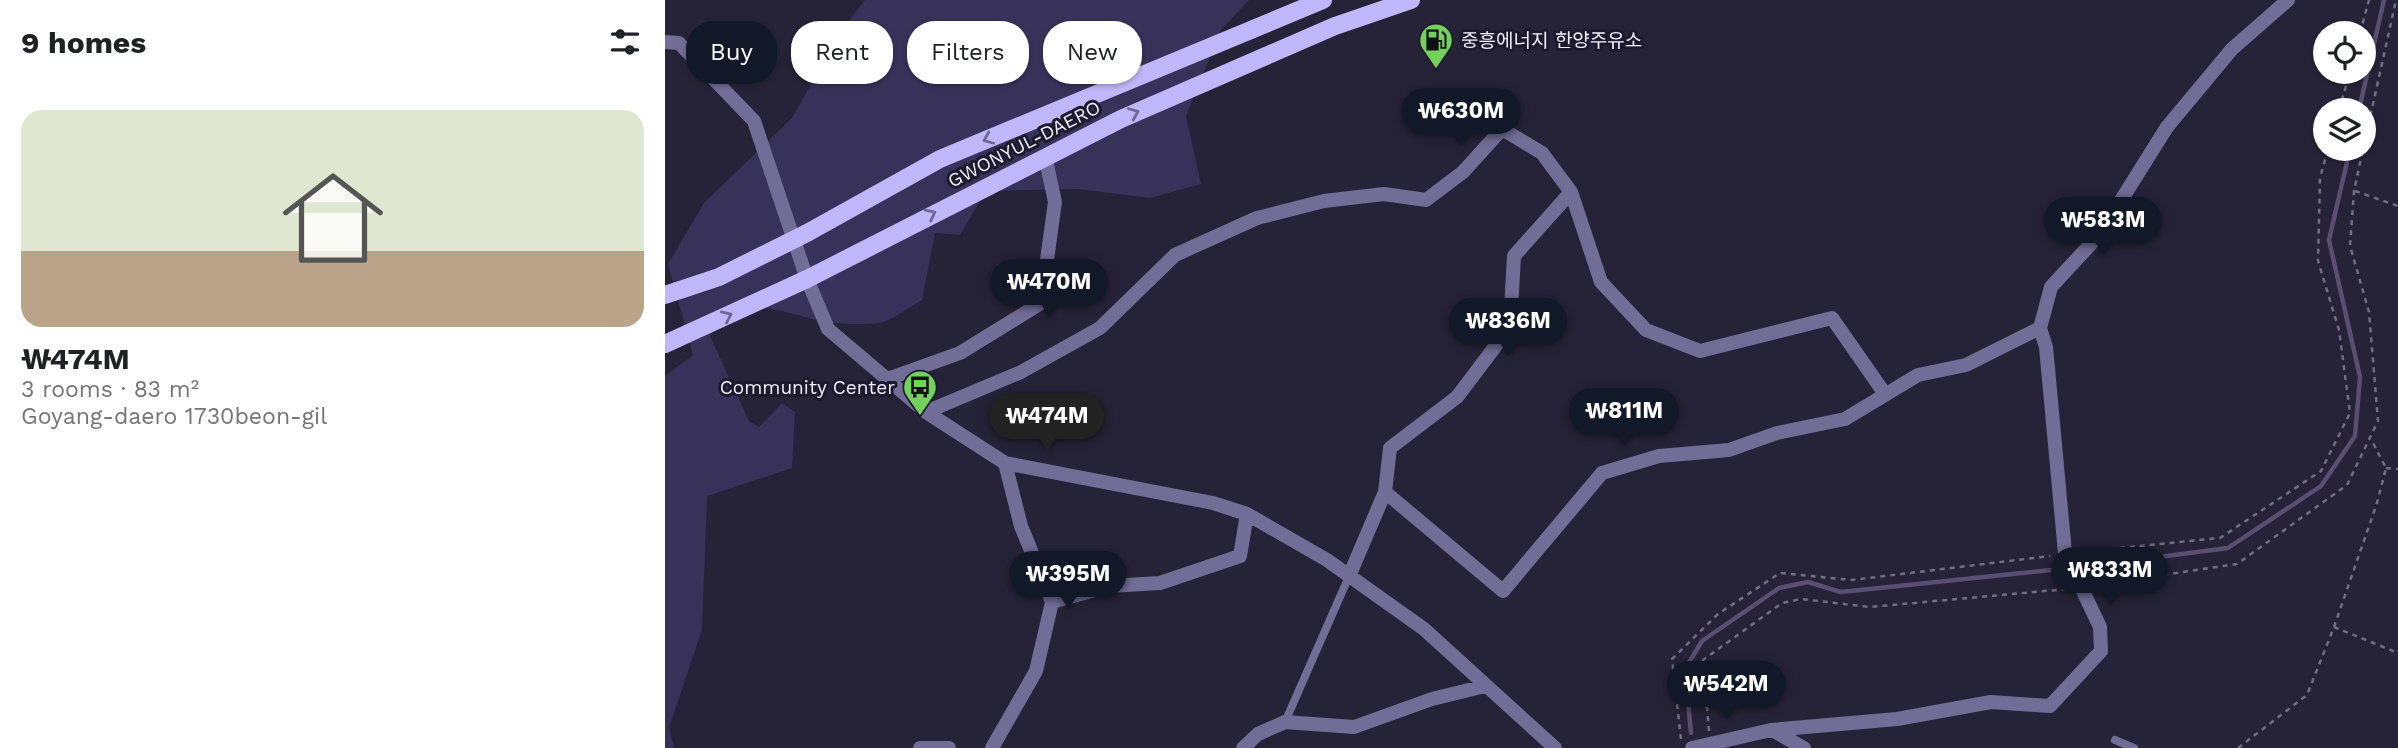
<!DOCTYPE html>
<html lang="en">
<head>
<meta charset="utf-8">
<style>
	body { margin:0; font-family:"Work Sans","Noto Sans KR",sans-serif; background:#f2f2f2; color:#202124; height:100vh; display:flex; flex-direction:column; font-size:26px; white-space:nowrap }
	* { box-sizing:border-box; margin:0 }
	p { font-size:23px; color:#757577 }
	.icon { flex:none; width:38px; height:38px; fill:none; stroke:currentColor; stroke-width:2; stroke-linecap:round; stroke-linejoin:round }
	.map { position:relative; flex:1; overflow:hidden }
	.sheet { display:flex; flex-direction:column; background:#fff; width:665px }
	.sheet>* { flex:none }
	.banner { position:absolute; left:21px; top:21px; width:665px; height:63px; display:flex; gap:14px }
	.buttons { position:absolute; left:1648px; top:21px; display:grid; gap:14px }
	.buttons a { display:grid; place-items:center; width:63px; height:63px; border-radius:50%; background:#fff; box-shadow:0 2px 5px #0004; font-size:35px }
	.price { position:absolute; translate:-50% -60px; padding:0 16px; border-radius:24px; background:#111827; color:#fff; font-size:23px; line-height:46px; filter:drop-shadow(0 2px 4px #0008) }
	.price::after { content:''; position:absolute; left:50%; top:42px; width:21px; height:16px; margin-left:-10px; background:inherit; clip-path:polygon(0 0,100% 0,50% 100%) }
	.price.current { background:#222; color:#fff }
	ul { padding:0; list-style:none }
	li { display:grid; align-content:center; gap:14px; height:371px; padding:0 21px }
	li+li { border-top:2px solid #e0e0e0 }
	li span { display:grid; place-items:center; height:217px; border-radius:21px; color:#555 }
	li>.icon { margin-inline-start:auto }
	span .icon { width:126px; height:126px; fill:#fffc; stroke-width:1 }
	li b { font-size:30px }
	h2 { display:flex; justify-content:space-between; align-items:center; height:84px; padding:0 21px; font-size:30px }
	.chip { padding:0 24px; border-radius:28px; background:#fff; box-shadow:0 2px 5px #0004; font-size:24px; line-height:63px }
	.chip.current { background:#111827; color:#fff }
	main { display:flex; flex:1; min-height:0 }
	.map>svg:first-child { display:block }
</style>
</head>
<body>
<main>
<section class="sheet">
<h2>9 homes<svg class="icon" aria-label="filters" viewBox="0 0 24 24"><path d="M4 7h16M4 17h16"/><circle cx="9" cy="7" r="2"/><circle cx="15" cy="17" r="2"/></svg></h2>
<ul>
<li><span style="background:linear-gradient(#dfe7d0 65%,#b9a48a 0)"><svg class="icon" aria-label="home" viewBox="0 0 24 24"><path d="M3 11l9-7 9 7M6 9v11h12V9"/></svg></span><div><b>₩474M</b><p>3 rooms · 83 m²</p><p>Goyang-daero 1730beon-gil</p></div></li>
</ul>
</section>
<div class="map">
<svg width="1733" height="748" viewBox="0 0 1733 748">
	<rect width="100%" height="100%" fill="#262338"/>
	<path fill="#383159" d="M200 0H584L556 30 521 116 536 184 485 198 413 189 321 191 295 235 270 233 257 300C244 307 228 320 214 323 199 325 174 324 160 322 120 314 66 287 45 336L84 421 94 427 117 403 130 412 127 468 42 496 37 630 4 727 9 748H0V376L28 355 3 264 39 203 127 118 176 31Z"/>
	<g fill="none" stroke-linecap="round" stroke-linejoin="round">
		<path stroke="#584f71" stroke-width="4.5" d="M1694 110 1719 0
			M1026 733 1020 669 1037 641 1114 588 1143 582 1176 592 1425 566 1563 548 1656 486 1690 436 1695 377 1664 240 1685 149"/>
		<path stroke="#706e80" stroke-width="2.5" stroke-dasharray="5 5" stroke-linecap="butt" d="M1695 33 1704 0
			M1674 110 1685 72
			M1699 145 1731 0
			M1690 191 1733 206
			M1721 468 1733 469
			M1415 552 1555 538 1656 471 1685 413 1674 330 1653 261 1655 178 1663 149
			M1429 585 1572 564 1682 485 1713 421 1704 312 1685 246 1689 191 1698 149
			M1669 627 1712 503 1721 468 1706 439
			M1044 731 1038 660 1117 603 1136 599 1205 607 1402 589
			M1016 739 1007 659 1053 614 1115 573 1187 580 1385 556
			M1573 748 1642 695 1669 627 1733 653"/>
		<path stroke="#726d96" stroke-width="8" d="M620 722 685 574
			M1450 740 1469 748"/>
		<path stroke="#726d96" stroke-width="14" d="M0 42 14 43 89 121 142 279 163 329 261 412 340 463 548 503 582 514 662 560 759 629 890 748
			M225 378 295 353 376 303 390 202 380 156
			M261 412 356 372 435 328 510 255 592 218 659 201 719 194 761 200 798 172 837 129 877 153 906 192 936 282 981 330 1035 351 1167 318 1220 394
			M720 492 725 448 792 397 845 327 849 256 906 192
			M685 574 720 492 838 591 937 473 994 456 1064 450 1112 433 1180 419 1253 375 1301 365 1375 328
			M387 602 444 586 495 583 575 556 582 514
			M1107 730 1139 748
			M255 748H284
			M327 748 371 671 387 602 356 526 340 463
			M578 748 593 734 620 722 689 727 767 699 820 686
			M1027 748 1106 730 1232 719 1326 702 1385 706 1436 651 1435 627 1400 553 1381 347 1375 328 1386 287 1435 234 1502 127 1567 49 1623 0"/>
		<path stroke="#c0b7fa" stroke-width="18" d="M0 295 54 277 142 233 275 159 658 0
			M0 344 142 279 456 119 670 26 746 0"/>
	</g>
	<defs><path id="oneway-chevron" d="M-2-3.5L2.5 0L-2 3.5" fill="none" stroke-width="1.6" stroke-linecap="round" stroke-linejoin="round" transform="scale(1.75)"/></defs>
	<g stroke="#6e6894">
		<use href="#oneway-chevron" transform="translate(469 113) rotate(-23)"/>
		<use href="#oneway-chevron" transform="translate(323 139) rotate(157)"/>
		<use href="#oneway-chevron" transform="translate(266 214) rotate(-27)"/>
		<use href="#oneway-chevron" transform="translate(62 316) rotate(-25)"/>
	</g>
	<defs>
		<g id="fuel-pin" transform="scale(1.75)"><path d="M0 17L-7.5 6A9.5 9.5 0 1 1 7.5 6Z" fill="#73d25c" stroke="#1d1a2e"/><path d="M-5.5-6h7V0h2V4h1.3V-2.5L3-4.5l.8-.8L6-3V5H2.5V1h-1V6h-7ZM-4.2-4.7v3.2H.2V-4.7Z" fill="#111"/></g>
		<g id="bus-pin" transform="scale(1.75)"><path d="M0 17L-7.5 6A9.5 9.5 0 1 1 7.5 6Z" fill="#73d25c" stroke="#1d1a2e"/><path d="M-5-6H5V4H4V6H2V4H-2V6H-4V4H-5ZM-3.5-4V0h7V-4ZM-3.5 1.2v1.5H-2V1.2ZM2 1.2v1.5H3.5V1.2Z" fill="#111"/></g>
	</defs>
	<g fill-rule="evenodd">
		<use href="#fuel-pin" x="771" y="40"/>
		<use href="#bus-pin" x="255" y="387"/>
	</g>
	<g text-anchor="middle" dominant-baseline="central" stroke-width="6" stroke-linejoin="round" paint-order="stroke">
		<g font-size="19" fill="#f0effd" stroke="#1d1a2e" text-anchor="start">
			<text x="796" y="40">중흥에너지 한양주유소</text>
			<text x="230" y="387" text-anchor="end">Community Center</text>
		</g>
		<g font-size="19" fill="#f0effd" stroke="#1d1a2e">
			<text transform="translate(359 144) rotate(-27)">GWONYUL-DAERO</text>
		</g>
	</g>
</svg>
<div class="buttons">
<a><svg class="icon" aria-label="locate" viewBox="0 0 24 24"><circle cx="12" cy="12" r="6"/><path d="M12 2v4M12 18v4M2 12h4M18 12h4"/></svg></a>
<a><svg class="icon" aria-label="layers" viewBox="0 0 24 24"><path d="M12 4l9 5-9 5-9-5zM3 14l9 5 9-5"/></svg></a>
</div>
<b class="price" style="left:796px;top:148px">₩630M</b>
<b class="price" style="left:1438px;top:257px">₩583M</b>
<b class="price" style="left:384px;top:319px">₩470M</b>
<b class="price" style="left:843px;top:358px">₩836M</b>
<b class="price" style="left:959px;top:448px">₩811M</b>
<b class="price current" style="left:382px;top:453px">₩474M</b>
<b class="price" style="left:1445px;top:607px">₩833M</b>
<b class="price" style="left:403px;top:611px">₩395M</b>
<b class="price" style="left:1061px;top:721px">₩542M</b>
<div class="banner">
<a class="chip current">Buy</a>
<a class="chip">Rent</a>
<a class="chip">Filters</a>
<a class="chip">New</a>
</div>
</div>
</main>
</body>
</html>
